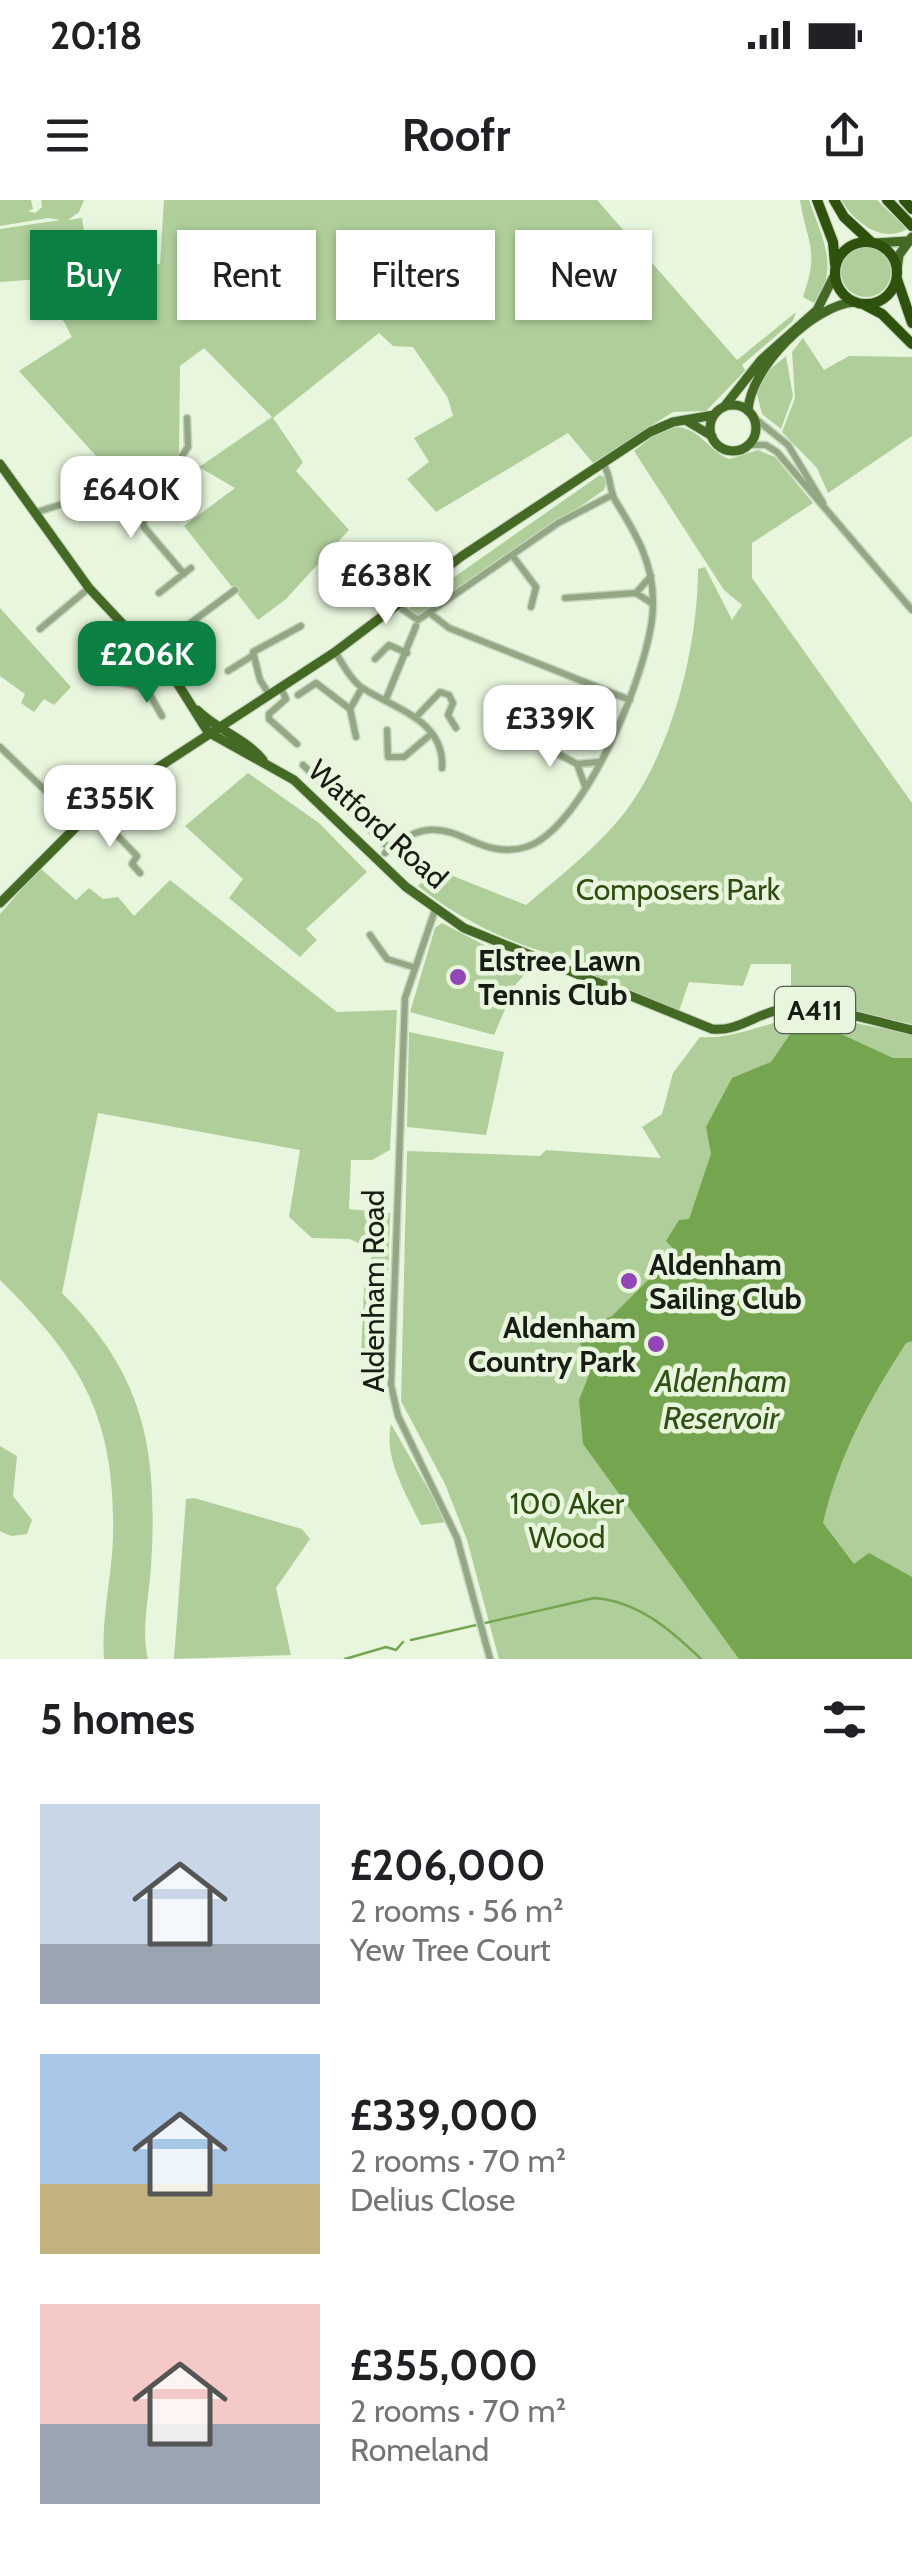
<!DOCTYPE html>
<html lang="en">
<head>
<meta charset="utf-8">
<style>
	body { margin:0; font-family:Cabin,sans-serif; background:#f2f2f2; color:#202124; height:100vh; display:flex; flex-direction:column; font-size:38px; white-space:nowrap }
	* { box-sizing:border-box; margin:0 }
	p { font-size:32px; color:#757577 }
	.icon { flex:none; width:55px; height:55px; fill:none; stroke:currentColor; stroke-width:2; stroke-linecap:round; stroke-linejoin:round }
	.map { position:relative; height:1459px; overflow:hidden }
	.panel { display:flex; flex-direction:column; background:#fff; flex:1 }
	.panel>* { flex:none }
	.top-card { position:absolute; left:30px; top:30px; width:852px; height:90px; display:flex; gap:20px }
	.price { position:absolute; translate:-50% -85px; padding:0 22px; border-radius:20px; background:#fff; color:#222; font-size:32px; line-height:65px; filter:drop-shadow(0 2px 5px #0008) }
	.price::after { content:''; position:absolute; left:50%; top:60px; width:30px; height:22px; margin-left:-15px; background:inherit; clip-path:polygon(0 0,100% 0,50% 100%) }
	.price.on { background:#0b8043; color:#fff }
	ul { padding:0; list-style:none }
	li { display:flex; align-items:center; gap:30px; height:250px; padding:0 40px }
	li span { display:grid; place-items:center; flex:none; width:280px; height:200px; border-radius:0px; color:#555 }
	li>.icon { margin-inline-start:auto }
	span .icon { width:120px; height:120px; fill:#fffc; stroke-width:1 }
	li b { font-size:42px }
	h2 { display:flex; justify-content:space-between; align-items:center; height:120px; padding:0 40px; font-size:42px }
	.chip { padding:0 35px; border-radius:0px; background:#fff; box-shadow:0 2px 8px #0004; font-size:35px; line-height:90px }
	.chip.on { background:#0b8043; color:#fff }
	.status { display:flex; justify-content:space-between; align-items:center; height:70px; padding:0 50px; background:#fff; direction:ltr }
	.status svg { height:28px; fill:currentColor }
	header { display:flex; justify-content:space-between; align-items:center; height:130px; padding:0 40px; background:#fff; font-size:45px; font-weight:800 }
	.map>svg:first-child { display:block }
</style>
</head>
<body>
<div class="status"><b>20:18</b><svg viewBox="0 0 49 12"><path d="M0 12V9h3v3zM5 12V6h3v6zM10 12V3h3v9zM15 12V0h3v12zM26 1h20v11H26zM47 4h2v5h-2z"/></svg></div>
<header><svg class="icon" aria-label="menu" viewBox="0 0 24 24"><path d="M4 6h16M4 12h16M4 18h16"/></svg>Roofr<svg class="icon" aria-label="share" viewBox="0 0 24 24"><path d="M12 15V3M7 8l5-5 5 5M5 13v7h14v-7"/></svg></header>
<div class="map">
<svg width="912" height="1459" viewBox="0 0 912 1459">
	<rect width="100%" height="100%" fill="#e7f6dd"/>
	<path fill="#afce9a" d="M0 0H31L33 9 28 11 35 13 42 7 41 0H84L79 12 68 20 82 18 86 43 96 42 102 72 160 64 164 0H597L737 160 796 112 793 121 742 165 745 170 741 175 706 211 673 212 593 263 568 233 436 312 407 279 429 262 414 238 453 216 448 198 413 147 393 146 379 133 273 218 303 262 296 271 349 330 286 399 258 420 184 326 235 288 199 267 272 217 204 148 180 166 179 258 147 274 117 279 19 171 72 137 41 79 0 82V29L61 20 48 18 0 26Z
		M800 0H809C821 35 841 69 814 103L803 97C820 48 807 45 800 0Z
		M841 0H877L907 29C881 44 855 22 841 0Z
		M841 72a25 25 0 1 1 50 0a25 25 0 1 1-50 0Z
		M803 138 824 170 849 156 912 157V236L828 293 817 268 782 232 795 198 792 152Z
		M786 156 793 196 781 229 762 214 756 190 768 171Z
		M676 227C702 229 707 250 729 259L758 250 775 257 813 303 752 343V378L912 603V824L806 803 799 788 791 786V764H751L743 786 689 782 679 811 581 773 584 763C523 749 466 725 418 686L433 668 526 705C559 677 594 650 622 616 672 553 698 447 698 369L705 367 732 420 742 405 724 390 634 251 658 232Z
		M600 275 607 279 604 290 424 414 417 417 407 410Z
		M0 408 71 487 54 505 44 499 34 512 21 503 25 494 0 476Z
		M248 573 319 623 367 672 306 729 317 740 300 757 229 698 243 679 185 626Z
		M40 668 76 700 89 688 103 699 118 697 134 716 170 680 337 812 397 810 390 950 372 960H351L349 1009 390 1013 385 1168 361 1154 364 1089 373 1050 350 1039 312 1038 289 1017 300 950 98 913 62 1093C146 1177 158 1251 151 1367 149 1396 141 1431 148 1459H104C101 1418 112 1377 113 1337 116 1218 82 1161 0 1080V714Z
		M442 723 530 769 516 784 494 835 410 812 435 728Z
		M813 815 912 834V1459H499L467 1340 445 1284 401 1201 407 951 540 956 546 950 661 958 642 927 662 914 673 873 700 837C739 840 773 818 813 815Z
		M409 832 504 852 486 935 407 927Z
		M391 1224 447 1322 421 1325C407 1295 383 1258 391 1224Z
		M0 1246 17 1256 13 1296 32 1320 27 1334 11 1336 0 1331Z
		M194 1298 302 1329 310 1339 276 1388 291 1455 174 1459 186 1299Z"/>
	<path fill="#76a550" d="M830 829 893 858H912V1141L906 1143C868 1202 839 1255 823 1323L854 1364 869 1353 912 1377V1459H739L583 1244 579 1200 588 1177 580 1142 589 1126 612 1116 676 1052 666 1041 679 1020 689 1019 711 954 706 927 732 878 771 862 793 830Z"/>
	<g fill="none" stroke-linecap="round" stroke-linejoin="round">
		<path stroke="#76a550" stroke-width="2.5" d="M411 1440 594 1398C637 1401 670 1429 701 1459
			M345 1459 386 1447 396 1450 403 1442"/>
		<g stroke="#c6d3bd" stroke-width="9">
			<path id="minor" d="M752 216 788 245 823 303
				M749 245H766L777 252 912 410
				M139 279 144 327 184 374
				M37 312 173 269 188 247 187 218
				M512 355 536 387 531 407
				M159 393 191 368
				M636 393 651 376
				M565 398 636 393 653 404
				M398 406 418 420 558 323 612 295
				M431 414 449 428 630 500
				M40 429 89 388
				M95 446 120 422
				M335 452C343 464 351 481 364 489 396 509 445 521 442 568
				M150 453 235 390
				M375 459 389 445 407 453
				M228 471 252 456
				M117 482 146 488 166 470
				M146 488 162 516
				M281 488 286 499 269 514V519L297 544
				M269 494 260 480 253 452 301 426
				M298 495 316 483 350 509
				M386 499 416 426
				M418 515 440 492 449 495 453 503 448 515 456 528
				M387 530 388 557H404L430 535
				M356 537 350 509 362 488
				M500 538 543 546 577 564 599 562
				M0 547 78 622
				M577 564 585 586
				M303 565 390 649
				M93 610 137 656 132 664 140 673
				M385 653C448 596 469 664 526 647 585 629 653 463 653 405 654 363 636 334 615 300 609 289 611 277 604 265
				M435 710 405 798 391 1185 398 1216 457 1338 490 1459
				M370 735 387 759 413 767"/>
		</g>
		<g stroke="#c6d3bd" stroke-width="11">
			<path id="major" d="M875 43 907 41
				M897 70 899 55 912 37
				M710 228a23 23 0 1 1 46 0a23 23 0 1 1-46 0Z
				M724 207 761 160 817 110 834 76
				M748 211C750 168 812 105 855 102
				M687 221 712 236
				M0 264 89 388 176 481 208 532 294 580 406 687 464 728 712 829C737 832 756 814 779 810 821 802 871 821 912 830
				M197 510C217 530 245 538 263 560
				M0 703 93 610 335 452 462 356 650 232 673 222 714 215"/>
		</g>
		<g stroke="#c6d3bd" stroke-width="12">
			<path id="highway" d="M817 0 833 42 835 64
				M834 0 844 17 871 42
				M887 0 912 26
				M904 0 912 9
				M835 73a31 31 0 1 1 62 0a31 31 0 1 1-62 0Z
				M897 79 912 123
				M863 104 882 114 912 144"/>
		</g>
		<use href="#minor" stroke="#92a783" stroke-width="6"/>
		<use href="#major" stroke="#446924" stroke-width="9"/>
		<use href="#highway" stroke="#2f510e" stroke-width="10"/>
	</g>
	<g fill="#9246b7" stroke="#e7f6dd" stroke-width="4">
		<circle cx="458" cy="777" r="10"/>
		<circle cx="629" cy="1081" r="10"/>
		<circle cx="656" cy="1144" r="10"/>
	</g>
	<g text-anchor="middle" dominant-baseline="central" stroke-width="9" stroke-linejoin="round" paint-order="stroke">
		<rect fill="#e7f6dd" stroke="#555d50" stroke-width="2.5" x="775" y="787" width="80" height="46" rx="8"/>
		<g font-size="28" font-weight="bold" fill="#171c14">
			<text x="815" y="810">A411</text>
		</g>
		<g font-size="30" fill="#171c14" stroke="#e7f6dd">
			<text transform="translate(378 624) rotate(42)">Watford Road</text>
			<text transform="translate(373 1091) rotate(-90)">Aldenham Road</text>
		</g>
		<g font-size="30" fill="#2d4c10" stroke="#e7f6dd">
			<text x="678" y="689">Composers Park</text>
			<text x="567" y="1303">100 Aker<tspan x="567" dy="34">Wood</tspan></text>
		</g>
		<g font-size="30" font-weight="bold" fill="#171c14" stroke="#e7f6dd" text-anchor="start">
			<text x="478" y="760">Elstree Lawn<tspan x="478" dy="34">Tennis Club</tspan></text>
			<text x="649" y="1064">Aldenham<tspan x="649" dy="34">Sailing Club</tspan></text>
			<text x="636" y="1127" text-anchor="end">Aldenham<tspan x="636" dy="34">Country Park</tspan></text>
		</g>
		<g font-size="32" font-style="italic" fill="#325116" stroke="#e7f6dd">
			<text x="721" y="1180">Aldenham<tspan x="721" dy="37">Reservoir</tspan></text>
		</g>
	</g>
</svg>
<b class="price" style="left:131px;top:341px">£640K</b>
<b class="price" style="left:386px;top:427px">£638K</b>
<b class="price on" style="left:147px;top:506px">£206K</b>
<b class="price" style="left:550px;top:570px">£339K</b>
<b class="price" style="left:110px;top:650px">£355K</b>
<div class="top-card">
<a class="chip on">Buy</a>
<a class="chip">Rent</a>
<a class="chip">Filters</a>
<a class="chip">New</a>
</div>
</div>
<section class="panel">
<h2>5 homes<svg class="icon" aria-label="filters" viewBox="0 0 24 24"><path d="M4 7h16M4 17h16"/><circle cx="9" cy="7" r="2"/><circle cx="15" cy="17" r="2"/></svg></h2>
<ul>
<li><span style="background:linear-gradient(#c9d6e8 70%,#9aa5b1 0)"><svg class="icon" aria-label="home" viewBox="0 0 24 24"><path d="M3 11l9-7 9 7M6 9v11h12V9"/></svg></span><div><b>£206,000</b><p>2 rooms · 56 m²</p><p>Yew Tree Court</p></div></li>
<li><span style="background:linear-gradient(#a9c7e8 65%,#c2b280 0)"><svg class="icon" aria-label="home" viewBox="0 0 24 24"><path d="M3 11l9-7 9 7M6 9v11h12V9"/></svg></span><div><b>£339,000</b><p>2 rooms · 70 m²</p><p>Delius Close</p></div></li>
<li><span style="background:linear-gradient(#f6c9c9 60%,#9aa5b1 0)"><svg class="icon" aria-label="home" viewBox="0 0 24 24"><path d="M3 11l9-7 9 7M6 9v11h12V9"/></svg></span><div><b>£355,000</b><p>2 rooms · 70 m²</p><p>Romeland</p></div></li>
</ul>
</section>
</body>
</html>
